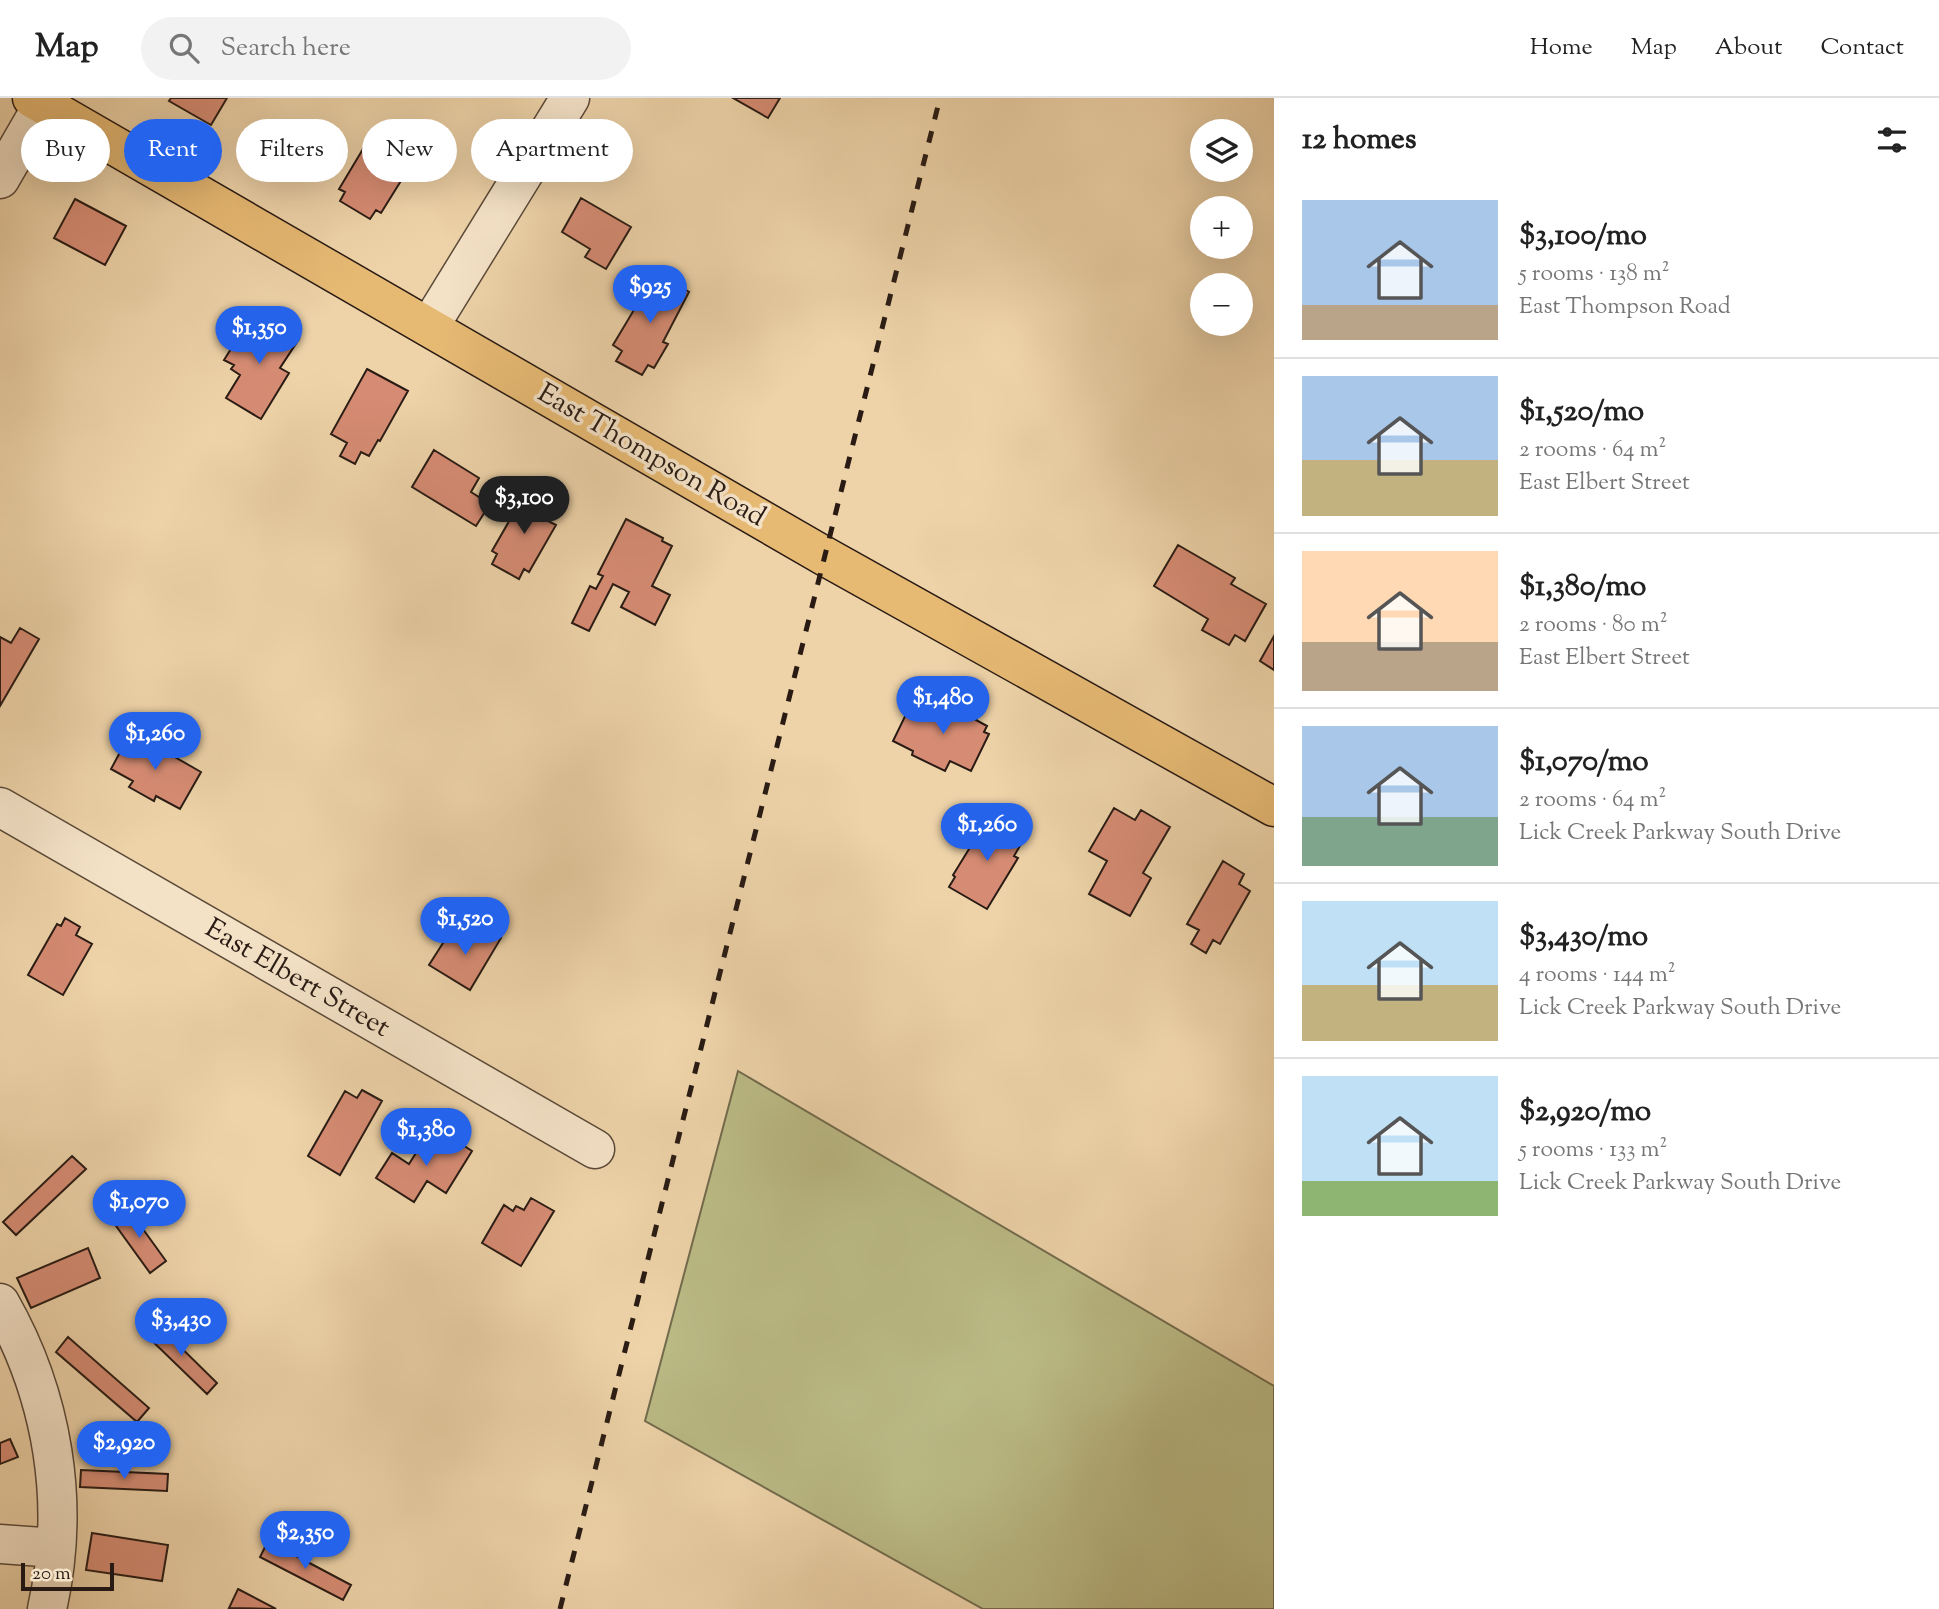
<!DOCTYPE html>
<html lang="en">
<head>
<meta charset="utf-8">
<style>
	body { margin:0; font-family:"Sorts Mill Goudy",serif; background:#f2f2f2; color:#222; height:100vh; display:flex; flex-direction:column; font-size:26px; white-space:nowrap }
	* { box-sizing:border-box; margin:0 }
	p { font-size:23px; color:#767676 }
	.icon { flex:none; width:38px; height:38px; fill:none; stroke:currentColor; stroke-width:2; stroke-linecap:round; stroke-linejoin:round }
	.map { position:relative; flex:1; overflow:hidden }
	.drawer { display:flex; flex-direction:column; background:#fff; width:665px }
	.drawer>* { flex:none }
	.top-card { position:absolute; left:21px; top:21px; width:665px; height:63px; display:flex; gap:14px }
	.fabs { position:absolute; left:1190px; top:21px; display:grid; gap:14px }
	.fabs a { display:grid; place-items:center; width:63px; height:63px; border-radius:50%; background:#fff; box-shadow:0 7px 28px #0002; font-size:35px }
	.scale { position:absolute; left:21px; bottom:18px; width:93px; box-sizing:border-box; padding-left:7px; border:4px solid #291b14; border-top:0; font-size:19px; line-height:24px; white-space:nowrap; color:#291b14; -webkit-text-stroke:5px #f4e2c7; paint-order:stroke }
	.price { position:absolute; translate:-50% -60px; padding:0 16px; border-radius:24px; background:#2563eb; color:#fff; font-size:23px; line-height:46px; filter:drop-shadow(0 2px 4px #0008) }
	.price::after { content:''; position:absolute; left:50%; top:42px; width:21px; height:16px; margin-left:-10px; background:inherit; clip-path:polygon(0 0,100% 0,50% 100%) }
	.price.selected { background:#222; color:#fff }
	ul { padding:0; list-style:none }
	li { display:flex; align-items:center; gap:21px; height:175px; padding:0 28px }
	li+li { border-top:2px solid #e0e0e0 }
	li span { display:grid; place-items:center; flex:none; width:196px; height:140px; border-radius:0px; color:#555 }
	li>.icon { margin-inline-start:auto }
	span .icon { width:84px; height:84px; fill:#fffc; stroke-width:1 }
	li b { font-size:30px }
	h2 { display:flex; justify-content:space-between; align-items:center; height:84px; padding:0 28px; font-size:30px }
	.tag { padding:0 24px; border-radius:32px; background:#fff; box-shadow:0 7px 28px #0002; font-size:24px; line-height:63px }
	.tag.selected { background:#2563eb; color:#fff }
	header { display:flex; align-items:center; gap:42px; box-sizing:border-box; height:98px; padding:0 35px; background:#fff; border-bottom:2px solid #e0e0e0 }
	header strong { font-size:33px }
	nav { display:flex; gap:38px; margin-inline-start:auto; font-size:24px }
	.search { width:490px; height:63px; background:#f2f2f2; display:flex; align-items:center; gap:18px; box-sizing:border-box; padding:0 24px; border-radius:38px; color:#767676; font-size:26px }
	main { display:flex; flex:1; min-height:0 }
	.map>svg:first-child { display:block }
</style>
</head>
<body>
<header>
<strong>Map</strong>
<div class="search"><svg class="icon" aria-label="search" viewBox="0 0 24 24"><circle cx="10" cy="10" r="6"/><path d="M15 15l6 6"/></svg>Search here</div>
<nav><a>Home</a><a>Map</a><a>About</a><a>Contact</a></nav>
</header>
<main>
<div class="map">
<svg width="1274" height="1511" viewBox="0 0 1274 1511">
	<rect width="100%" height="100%" fill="#eed3a9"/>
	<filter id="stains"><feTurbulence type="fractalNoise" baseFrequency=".00286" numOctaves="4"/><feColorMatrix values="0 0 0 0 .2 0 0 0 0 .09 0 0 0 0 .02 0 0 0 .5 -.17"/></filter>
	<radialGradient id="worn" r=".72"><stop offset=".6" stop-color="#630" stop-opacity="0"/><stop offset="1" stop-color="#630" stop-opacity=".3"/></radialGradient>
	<path fill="#bbbb86" stroke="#726b4d" stroke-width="2" d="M738 973 1274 1288V1511H983L645 1323Z"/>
	<path fill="#d68c74" stroke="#291b14" stroke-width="2" d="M171 0H227L211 27 169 3Z
		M733 0H780L768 20Z
		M375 31 417 57 381 115 376 112 370 121 340 103 345 94 339 91Z
		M581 100 631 129 606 171 585 159 590 151 562 134Z
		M75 101 126 128 105 167 54 140Z
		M656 175 689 194 663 244 668 246 654 270 648 267 642 277 616 263 622 253 613 247Z
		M251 219 270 231 273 226 299 241 280 270 289 275 261 321 226 300 240 277 231 271 234 267 224 262Z
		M367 271 408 293 380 343 378 342 369 358 361 354 355 366 340 358 347 345 331 336Z
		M434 352 479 380 471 394 490 406 476 428 412 389Z
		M527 392 554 407 546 422 556 427 529 474 524 471 519 481 492 466 497 456 492 453Z
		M626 421 663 440 662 443 672 448 652 488 670 497 655 527 621 509 629 494 613 486 589 533 572 525 590 488 596 491 603 478 598 476Z
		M1178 447 1235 480 1231 486 1266 506 1245 543 1235 537 1229 547 1202 532 1208 521 1154 488Z
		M20 530 39 541 0 608V539L11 545Z
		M1274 538V572L1260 563Z
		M956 605 979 616 976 622 987 628 984 634 989 636 971 673 950 663 945 673 912 657 913 653 893 643 911 606 932 617 938 606 952 613Z
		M131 634 201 674 180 711 156 698 154 703 129 689 133 683 111 671Z
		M1114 710 1135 722 1141 712 1170 729 1143 775 1151 780 1130 818 1089 796 1107 763 1089 753Z
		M990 717 1024 741 1014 758 1018 760 987 811 949 789 955 779 953 777Z
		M1223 763 1244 776 1239 786 1250 793 1220 846 1213 842 1206 855 1191 846 1199 832 1187 826Z
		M65 820 80 829 76 837 92 846 63 897 28 877 57 826 61 828Z
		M479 828 501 840 470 892 429 867 450 834 469 845Z
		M362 992 382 1003 340 1077 308 1058 345 993 357 1000Z
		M449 1038 472 1053 446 1095 427 1083 414 1104 376 1080 392 1055 409 1066 426 1039 443 1048Z
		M72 1058 86 1071 16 1137 3 1124Z
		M531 1100 554 1113 521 1168 482 1145 504 1107 513 1113 516 1108 524 1112Z
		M127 1109 166 1163 150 1175 111 1121Z
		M88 1150 100 1180 31 1210 17 1180Z
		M156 1225 217 1285 207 1296 145 1236Z
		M68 1239 149 1310 137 1324 56 1254Z
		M10 1341 18 1359 0 1366V1345Z
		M81 1372 168 1376 167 1393 80 1389Z
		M92 1435 168 1447 162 1483 86 1472Z
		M268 1443 351 1487 343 1502 260 1459Z
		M238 1491 276 1511 229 1510Z"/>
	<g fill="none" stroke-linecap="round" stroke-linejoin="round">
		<g stroke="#5a4939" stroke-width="41">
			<path id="minor" d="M0 81 47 0
				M429 229 570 0
				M0 709 595 1051
				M0 1205C53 1298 71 1406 47 1511
				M0 1446 56 1450"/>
		</g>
		<g stroke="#291b14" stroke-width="41">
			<path id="major" d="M32 0 826 459 1274 709"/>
		</g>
		<use href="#minor" stroke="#f4e2c7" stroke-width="38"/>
		<use href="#major" stroke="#e7ba74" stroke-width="38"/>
		<path stroke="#291b14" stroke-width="5" stroke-dasharray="12 12" stroke-linecap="butt" d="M560 1511 940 0"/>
	</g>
	<g text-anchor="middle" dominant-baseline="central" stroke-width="7" stroke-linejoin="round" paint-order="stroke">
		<g font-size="28" fill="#291b14" stroke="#f4e2c7">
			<text transform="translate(651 358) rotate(30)">East Thompson Road</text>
			<text transform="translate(297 881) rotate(30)">East Elbert Street</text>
		</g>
	</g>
	<rect width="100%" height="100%" filter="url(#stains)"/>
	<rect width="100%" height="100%" fill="url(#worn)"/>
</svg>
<div class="fabs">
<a><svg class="icon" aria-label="layers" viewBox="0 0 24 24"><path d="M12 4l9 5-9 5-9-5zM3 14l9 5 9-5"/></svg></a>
<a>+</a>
<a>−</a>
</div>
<div class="scale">20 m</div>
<b class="price" style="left:650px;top:227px">$925</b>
<b class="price" style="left:259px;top:268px">$1,350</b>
<b class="price selected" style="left:524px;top:438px">$3,100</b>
<b class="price" style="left:943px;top:638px">$1,480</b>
<b class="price" style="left:155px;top:674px">$1,260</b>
<b class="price" style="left:987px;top:765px">$1,260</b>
<b class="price" style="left:465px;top:859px">$1,520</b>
<b class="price" style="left:426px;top:1070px">$1,380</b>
<b class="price" style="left:139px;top:1142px">$1,070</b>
<b class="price" style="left:181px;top:1260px">$3,430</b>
<b class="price" style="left:124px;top:1383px">$2,920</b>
<b class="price" style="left:305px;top:1473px">$2,350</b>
<div class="top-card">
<a class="tag">Buy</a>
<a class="tag selected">Rent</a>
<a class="tag">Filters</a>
<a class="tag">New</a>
<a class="tag">Apartment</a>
</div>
</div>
<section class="drawer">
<h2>12 homes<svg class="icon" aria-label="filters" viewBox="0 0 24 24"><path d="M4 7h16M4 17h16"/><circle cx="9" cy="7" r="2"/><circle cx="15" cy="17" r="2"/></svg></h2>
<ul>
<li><span style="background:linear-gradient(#a9c7e8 75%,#b9a48a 0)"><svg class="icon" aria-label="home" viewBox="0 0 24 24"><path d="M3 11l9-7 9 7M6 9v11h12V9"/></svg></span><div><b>$3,100/mo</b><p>5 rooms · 138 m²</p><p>East Thompson Road</p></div></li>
<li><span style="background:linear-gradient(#a9c7e8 60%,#c2b280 0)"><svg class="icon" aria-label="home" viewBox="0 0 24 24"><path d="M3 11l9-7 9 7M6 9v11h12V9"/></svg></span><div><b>$1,520/mo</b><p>2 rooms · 64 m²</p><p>East Elbert Street</p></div></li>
<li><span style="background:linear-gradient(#ffd9b3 65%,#b9a48a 0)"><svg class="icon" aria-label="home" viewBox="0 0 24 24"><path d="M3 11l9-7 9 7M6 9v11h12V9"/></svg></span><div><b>$1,380/mo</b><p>2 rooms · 80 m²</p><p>East Elbert Street</p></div></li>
<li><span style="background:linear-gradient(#a9c7e8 65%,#7fa58c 0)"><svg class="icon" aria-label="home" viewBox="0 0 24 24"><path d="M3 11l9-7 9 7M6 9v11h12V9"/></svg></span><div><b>$1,070/mo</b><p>2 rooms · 64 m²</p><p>Lick Creek Parkway South Drive</p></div></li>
<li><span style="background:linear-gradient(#bfe0f5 60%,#c2b280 0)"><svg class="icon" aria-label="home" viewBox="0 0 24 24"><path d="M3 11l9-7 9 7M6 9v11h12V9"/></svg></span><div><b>$3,430/mo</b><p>4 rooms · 144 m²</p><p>Lick Creek Parkway South Drive</p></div></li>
<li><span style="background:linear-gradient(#bfe0f5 75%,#8fb573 0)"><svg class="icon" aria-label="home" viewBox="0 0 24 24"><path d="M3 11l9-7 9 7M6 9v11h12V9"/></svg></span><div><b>$2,920/mo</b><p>5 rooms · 133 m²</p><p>Lick Creek Parkway South Drive</p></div></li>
</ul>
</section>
</main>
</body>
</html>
